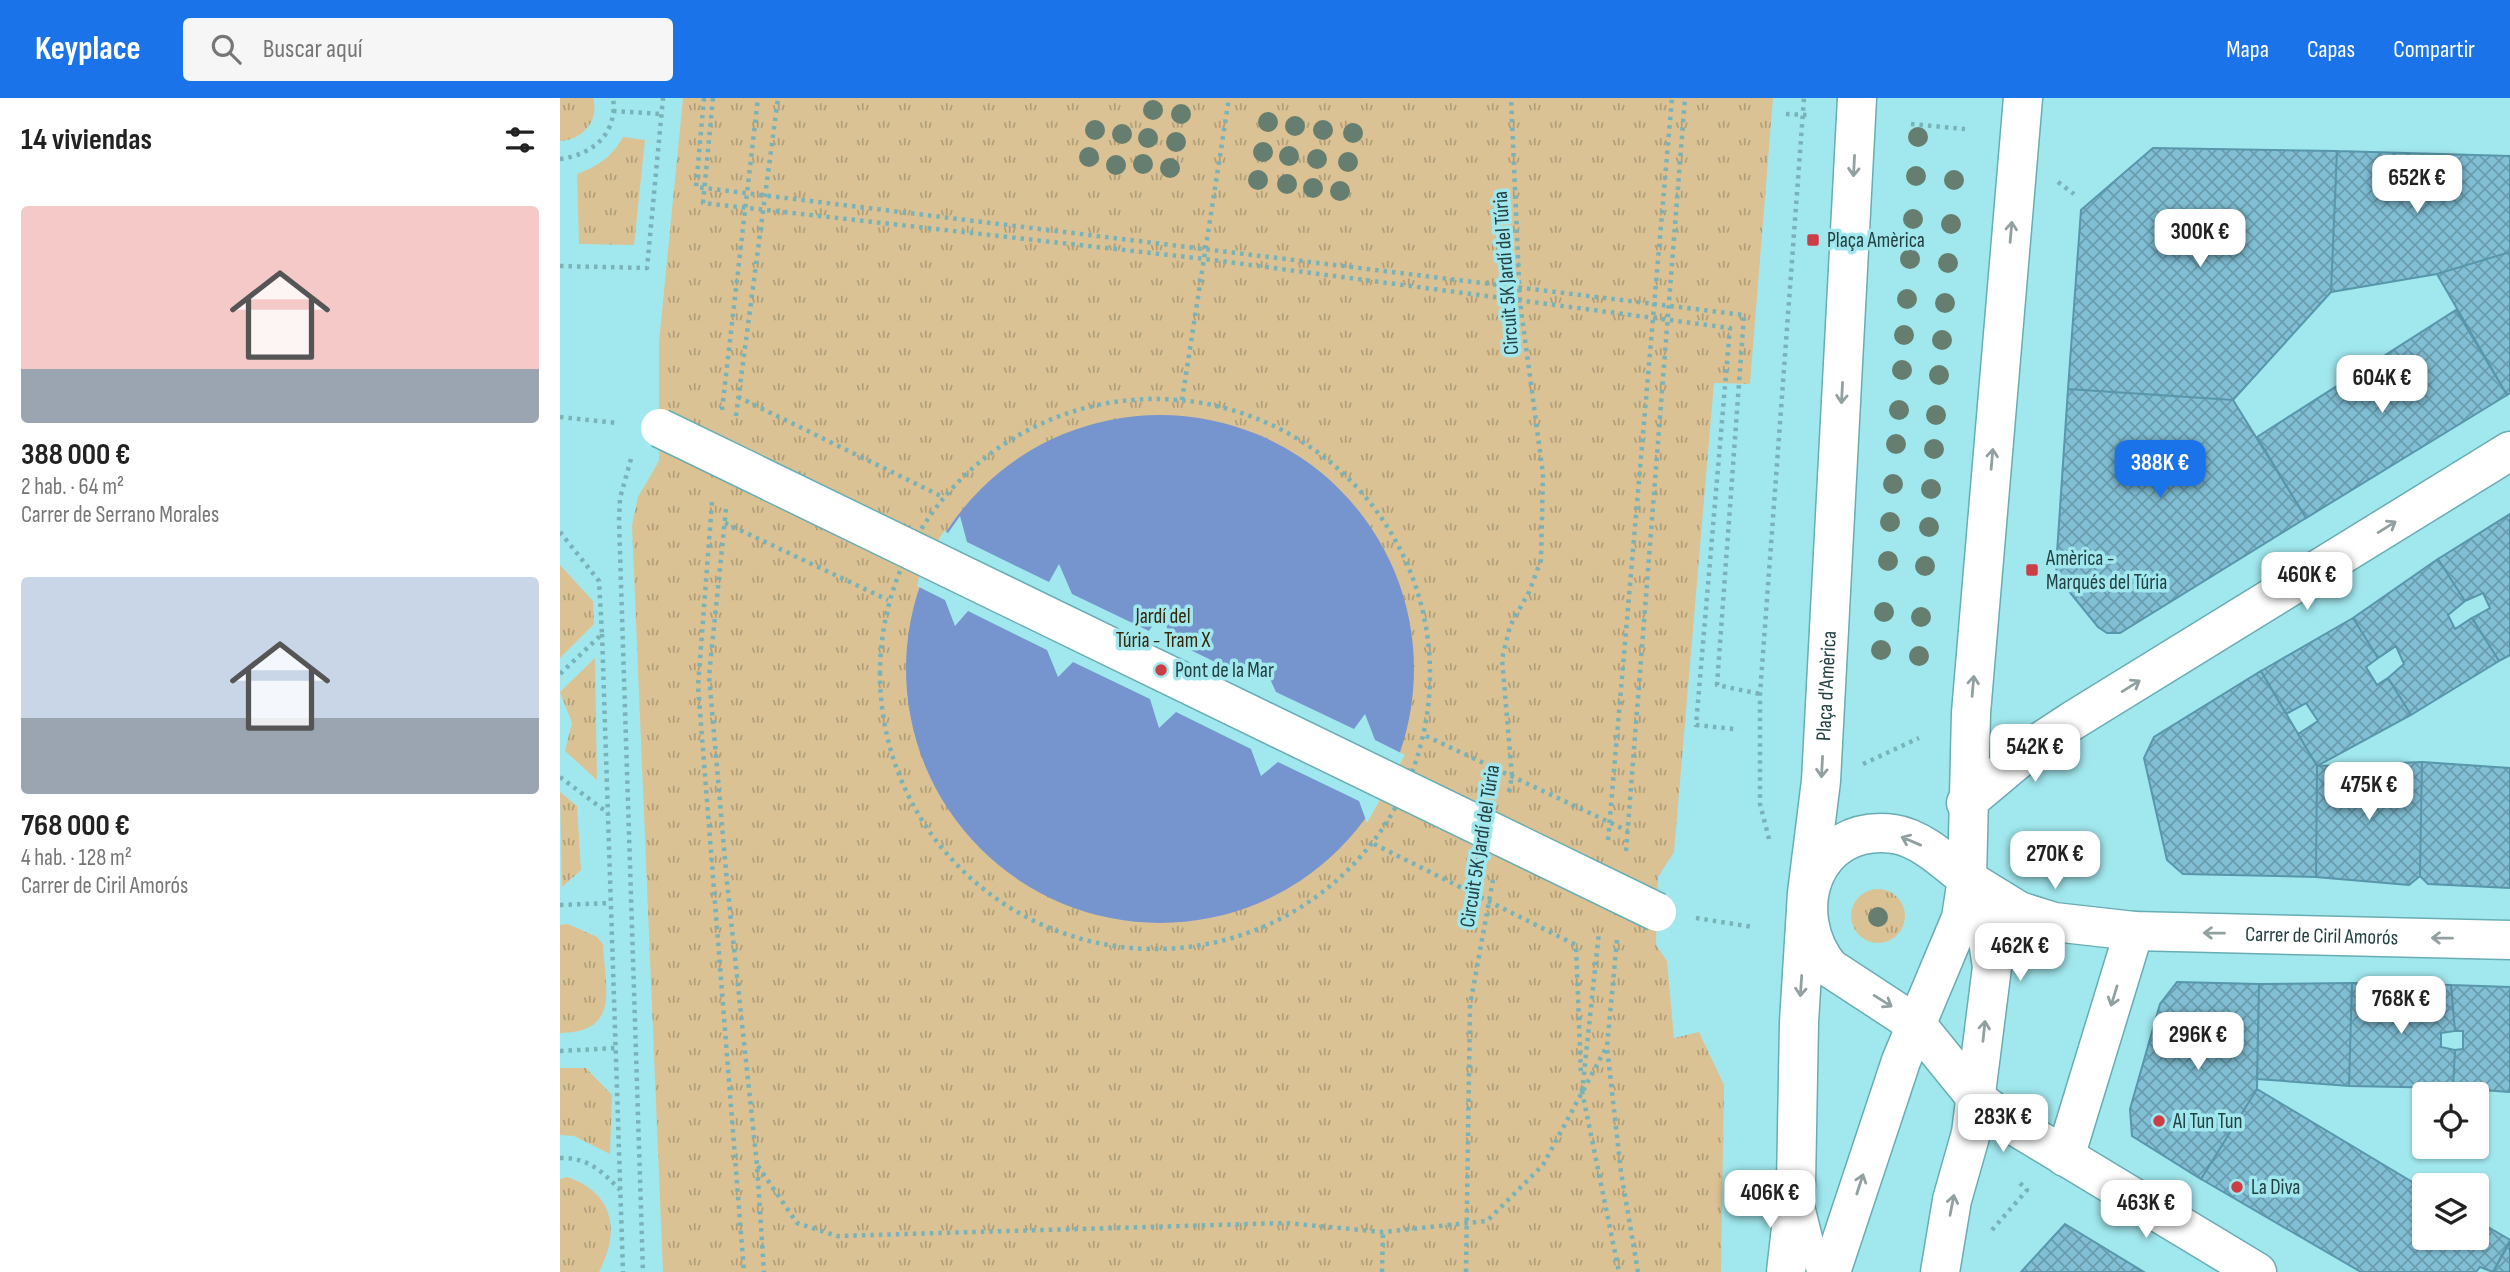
<!DOCTYPE html>
<html lang="es">
<head>
<meta charset="utf-8">
<style>
	body { margin:0; font-family:"Sofia Sans Condensed",sans-serif; background:#f6f6f6; color:#222; height:100vh; display:flex; flex-direction:column; font-size:26px; white-space:nowrap }
	* { box-sizing:border-box; margin:0 }
	p { font-size:23px; color:#767676 }
	.icon { flex:none; width:38px; height:38px; fill:none; stroke:currentColor; stroke-width:2; stroke-linecap:round; stroke-linejoin:round }
	.map { position:relative; flex:1; overflow:hidden }
	.details { display:flex; flex-direction:column; background:#fff; width:560px }
	.details>* { flex:none }
	.tools { position:absolute; left:1852px; top:984px; display:grid; gap:14px }
	.tools a { display:grid; place-items:center; width:77px; height:77px; border-radius:7px; background:#fff; box-shadow:0 2px 5px #0004; font-size:35px }
	.price { position:absolute; translate:-50% -60px; padding:0 16px; border-radius:14px; background:#fff; color:#222; font-size:23px; line-height:46px; filter:drop-shadow(0 2px 4px #0008) }
	.price::after { content:''; position:absolute; left:50%; top:42px; width:21px; height:16px; margin-left:-10px; background:inherit; clip-path:polygon(0 0,100% 0,50% 100%) }
	.price.current { background:#1a73e8; color:#fff }
	ul { padding:0; list-style:none }
	li { display:grid; align-content:center; gap:14px; height:371px; padding:0 21px }
	li span { display:grid; place-items:center; height:217px; border-radius:7px; color:#555 }
	li>.icon { margin-inline-start:auto }
	span .icon { width:126px; height:126px; fill:#fffc; stroke-width:1 }
	li b { font-size:30px }
	h2 { display:flex; justify-content:space-between; align-items:center; height:84px; padding:0 21px; font-size:30px }
	header { display:flex; align-items:center; gap:42px; box-sizing:border-box; height:98px; padding:0 35px; background:#1a73e8; color:#fff }
	header strong { font-size:33px }
	nav { display:flex; gap:38px; margin-inline-start:auto; font-size:24px }
	.search { width:490px; height:63px; background:#f6f6f6; display:flex; align-items:center; gap:18px; box-sizing:border-box; padding:0 24px; border-radius:7px; color:#767676; font-size:26px }
	main { display:flex; flex:1; min-height:0 }
	.map>svg:first-child { display:block }
</style>
</head>
<body>
<header>
<strong>Keyplace</strong>
<div class="search"><svg class="icon" aria-label="search" viewBox="0 0 24 24"><circle cx="10" cy="10" r="6"/><path d="M15 15l6 6"/></svg>Buscar aquí</div>
<nav><a>Mapa</a><a>Capas</a><a>Compartir</a></nav>
</header>
<main>
<section class="details">
<h2>14 viviendas<svg class="icon" aria-label="filters" viewBox="0 0 24 24"><path d="M4 7h16M4 17h16"/><circle cx="9" cy="7" r="2"/><circle cx="15" cy="17" r="2"/></svg></h2>
<ul>
<li><span style="background:linear-gradient(#f6c9c9 75%,#9aa5b1 0)"><svg class="icon" aria-label="home" viewBox="0 0 24 24"><path d="M3 11l9-7 9 7M6 9v11h12V9"/></svg></span><div><b>388 000 €</b><p>2 hab. · 64 m²</p><p>Carrer de Serrano Morales</p></div></li>
<li><span style="background:linear-gradient(#c9d6e8 65%,#9aa5b1 0)"><svg class="icon" aria-label="home" viewBox="0 0 24 24"><path d="M3 11l9-7 9 7M6 9v11h12V9"/></svg></span><div><b>768 000 €</b><p>4 hab. · 128 m²</p><p>Carrer de Ciril Amorós</p></div></li>
</ul>
</section>
<div class="map">
<svg width="1950" height="1174" viewBox="0 0 1950 1174">
	<defs>
		<pattern id="grass-tufts" width="24" height="20" patternUnits="userSpaceOnUse" patternTransform="scale(1.75)"><rect width="24" height="20" fill="#dbc294"/><path d="M3 7l-1-3M5 7V3M7 7l1-3M15 17l-1-3M17 17v-4M19 17l1-3" fill="none" stroke="#b19f7a"/></pattern>
		<pattern id="building-cross-hatch" width="8" height="8" patternUnits="userSpaceOnUse" patternTransform="scale(1.75)"><rect width="8" height="8" fill="#81bfd5"/><path d="M0 0l8 8M0 8l8-8" fill="none" stroke="#699dae"/></pattern>
	</defs>
	<rect width="100%" height="100%" fill="#a1e8ee"/>
	<path fill="url(#grass-tufts)" d="M0 0H33C40 23 22 42 0 43Z
		M123 0H1213L1190 286 1154 285 1114 754 1098 779 1096 847 1107 863 1114 940 1139 934 1164 987 1161 1174H103L72 427 78 399 99 363V244Z
		M63 39 85 42 74 147 19 146 17 76C38 68 52 59 63 39Z
		M0 467 33 503 34 526 0 560Z
		M35 560 37 682 5 653 12 625 0 594Z
		M0 694 17 708 21 772 2 789Z
		M1291 818a27 27 0 1 1 54 0a27 27 0 1 1-54 0Z
		M8 826 37 839 43 846C45 891 61 934 0 935V827Z
		M0 970H26L52 997 50 1056 14 1038 0 1037Z
		M7 1079C55 1095 60 1134 39 1174H0V1081Z"/>
	<path fill="#7695ce" d="M346 571a254 254 0 1 1 508 0a254 254 0 1 1-508 0Z"/>
	<path fill="#a1e8ee" d="M400 418 407 444 489 484 499 466 512 496 589 533 601 514 612 543 692 582 703 566 716 594 794 631 805 616 815 642 845 657 807 725 799 703 718 664 701 678 691 651 616 614 599 630 590 601 513 564 498 579 487 552 408 513 395 528 385 502 357 488 361 471 384 433 388 435Z"/>
	<path fill="url(#building-cross-hatch)" stroke="#5896ab" stroke-width="2" d="M1593 50 1777 53 1771 194 1673 302 1508 291 1521 112Z
		M1777 53 1950 58V154L1877 176 1771 194Z
		M1950 154V295L1947 297 1877 176Z
		M1896 212 1947 297 1746 420 1697 339Z
		M1508 291 1673 302 1746 420 1560 535H1547L1538 529 1499 481 1496 470Z
		M1950 416V557L1939 563 1912 520 1930 510 1923 495 1905 503 1878 461Z
		M1878 461 1905 503 1888 517 1895 531 1912 520 1939 563 1851 617 1828 580 1844 566 1836 548 1818 560 1793 520Z
		M1793 520 1818 560 1806 569 1817 587 1828 580 1851 617 1757 668 1738 636 1758 623 1746 605 1726 616 1701 573Z
		M1701 573 1757 668 1756 779 1623 776 1607 762 1584 660 1594 639Z
		M1862 664 1860 778 1849 787 1756 779 1757 668Z
		M1862 664 1950 670V790L1868 786 1860 778Z
		M1617 884 1699 886 1697 991 1641 1081 1572 1038 1570 1011 1600 906Z
		M1792 885 1789 988 1697 981 1699 886Z
		M1792 885 1891 887 1895 933 1881 935V949L1895 952 1893 990 1789 988Z
		M1891 887 1950 889V994L1893 990 1895 952 1903 951V933H1895Z
		M1697 991 1864 1091V1139H1916V1122L1950 1142 1933 1174 1920 1169 1916 1174H1801L1641 1081Z
		M1505 1126 1584 1174H1461Z
		M1950 1144V1174H1933Z"/>
	<g fill="none" stroke-linecap="round" stroke-linejoin="round">
		<g stroke="#68adb3" stroke-width="29">
			<path id="service" d="M1241 1108 1251 1148 1261 1174"/>
		</g>
		<g stroke="#68adb3" stroke-width="41">
			<g id="minor">
				<path d="M1406 705 1474 648 1512 623 1950 353"/>
				<path id="s1" d="M1407 781 1459 813 1494 824 1574 833 1950 842"/>
				<path d="M1417 1001 1440 1019 1697 1174"/>
				<path d="M1505 1059 1574 833"/>
			</g>
		</g>
		<g stroke="#68adb3" stroke-width="41">
			<path id="tertiary" d="M1380 1174 1392 1102 1411 1035 1432 869 1426 829 1407 781"/>
		</g>
		<g stroke="#68adb3" stroke-width="41">
			<g id="primary">
				<path d="M1407 781C1386 764 1361 740 1334 736 1253 725 1224 815 1270 870L1357 927 1417 1001"/>
				<path id="s2" d="M1226 1174 1236 1086 1239 924 1247 795 1261 683 1297 0"/>
				<path d="M1271 1174 1341 963 1401 820 1407 781 1411 615 1463 0"/>
			</g>
		</g>
		<path stroke="#79b3b8" stroke-width="4.5" stroke-dasharray="3.5 5" stroke-linecap="butt" d="M144 0 136 89 1184 217 1157 587 1200 596
			M153 0 143 105 645 161 1170 230 1136 627 1174 631
			M53 13 101 16
			M1226 16 1247 17
			M1351 26 1405 31
			M0 61C32 57 58 36 53 0
			M1498 84 1514 96
			M0 168 87 170 103 0
			M178 299 383 399
			M320 576a275 275 0 1 1 550 0a275 275 0 1 1-550 0Z
			M622 302 669 0
			M162 312 198 0
			M176 318 218 0
			M0 319 57 325
			M71 361 60 400 59 423 83 1174
			M152 404 138 588 184 1174
			M166 411 149 578 167 784 197 1067 204 1174
			M165 425 328 502
			M0 434 39 483 42 536 0 576
			M42 536 63 1174
			M866 638 1068 733
			M1303 666 1359 640
			M0 679 48 715
			M949 694 952 678 942 561 950 528 969 494 981 462 983 376 960 204 951 0
			M1209 741 1200 706V596L1244 0
			M1048 742 1112 0
			M814 746 1016 847 1021 977
			M1066 753 1125 0
			M0 807 51 805
			M1136 820 1193 829
			M1057 842 1047 949 1061 1074 1078 1174
			M0 953 56 950
			M1022 993 1059 1174
			M1022 994 1039 834
			M0 1060C27 1059 42 1073 60 1092
			M198 1068 237 1125 277 1138 726 1125 823 1134 927 1123 983 1067 1046 950
			M1432 1132 1467 1092 1458 1083
			M822 1174 823 1134
			M906 1174 910 907 933 782"/>
		<use href="#service" stroke="#fff" stroke-width="26"/>
		<use href="#minor" stroke="#fff" stroke-width="38"/>
		<use href="#tertiary" stroke="#fff" stroke-width="38"/>
		<use href="#primary" stroke="#fff" stroke-width="38"/>
		<g stroke="#68adb3" stroke-width="41" stroke-linecap="butt">
			<path id="pedestrian-bridge" d="M100 330 1097 814"/>
		</g>
		<use href="#pedestrian-bridge" stroke="#fff" stroke-width="38"/>
	</g>
	<g fill="#667e70">
		<circle cx="593" cy="12" r="10"/>
		<circle cx="621" cy="16" r="10"/>
		<circle cx="708" cy="24" r="10"/>
		<circle cx="735" cy="28" r="10"/>
		<circle cx="535" cy="32" r="10"/>
		<circle cx="763" cy="32" r="10"/>
		<circle cx="793" cy="35" r="10"/>
		<circle cx="562" cy="36" r="10"/>
		<circle cx="1358" cy="39" r="10"/>
		<circle cx="588" cy="40" r="10"/>
		<circle cx="616" cy="44" r="10"/>
		<circle cx="703" cy="54" r="10"/>
		<circle cx="729" cy="58" r="10"/>
		<circle cx="529" cy="59" r="10"/>
		<circle cx="757" cy="61" r="10"/>
		<circle cx="788" cy="64" r="10"/>
		<circle cx="583" cy="66" r="10"/>
		<circle cx="556" cy="67" r="10"/>
		<circle cx="610" cy="70" r="10"/>
		<circle cx="1356" cy="78" r="10"/>
		<circle cx="698" cy="82" r="10"/>
		<circle cx="1394" cy="82" r="10"/>
		<circle cx="727" cy="86" r="10"/>
		<circle cx="753" cy="90" r="10"/>
		<circle cx="780" cy="93" r="10"/>
		<circle cx="1353" cy="121" r="10"/>
		<circle cx="1391" cy="126" r="10"/>
		<circle cx="1350" cy="161" r="10"/>
		<circle cx="1388" cy="165" r="10"/>
		<circle cx="1347" cy="201" r="10"/>
		<circle cx="1385" cy="205" r="10"/>
		<circle cx="1344" cy="237" r="10"/>
		<circle cx="1382" cy="242" r="10"/>
		<circle cx="1342" cy="272" r="10"/>
		<circle cx="1379" cy="277" r="10"/>
		<circle cx="1339" cy="312" r="10"/>
		<circle cx="1376" cy="317" r="10"/>
		<circle cx="1336" cy="346" r="10"/>
		<circle cx="1374" cy="351" r="10"/>
		<circle cx="1333" cy="386" r="10"/>
		<circle cx="1371" cy="391" r="10"/>
		<circle cx="1330" cy="424" r="10"/>
		<circle cx="1369" cy="429" r="10"/>
		<circle cx="1328" cy="463" r="10"/>
		<circle cx="1365" cy="468" r="10"/>
		<circle cx="1324" cy="514" r="10"/>
		<circle cx="1361" cy="519" r="10"/>
		<circle cx="1321" cy="552" r="10"/>
		<circle cx="1359" cy="558" r="10"/>
		<circle cx="1318" cy="819" r="10"/>
	</g>
	<defs><path id="oneway-shaft" d="M-6 0H5M1.5-3L5.5 0L1.5 3" fill="none" stroke-width="1.6" stroke-linecap="round" stroke-linejoin="round" transform="scale(1.75)"/></defs>
	<g stroke="#91a0a0">
		<use href="#oneway-shaft" transform="translate(1294 68) rotate(93)"/>
		<use href="#oneway-shaft" transform="translate(1451 134) rotate(-85)"/>
		<use href="#oneway-shaft" transform="translate(1282 295) rotate(93)"/>
		<use href="#oneway-shaft" transform="translate(1432 361) rotate(-85)"/>
		<use href="#oneway-shaft" transform="translate(1827 429) rotate(-32)"/>
		<use href="#oneway-shaft" transform="translate(1413 588) rotate(-85)"/>
		<use href="#oneway-shaft" transform="translate(1571 588) rotate(-32)"/>
		<use href="#oneway-shaft" transform="translate(1262 669) rotate(93)"/>
		<use href="#oneway-shaft" transform="translate(1351 743) rotate(-157)"/>
		<use href="#oneway-shaft" transform="translate(1654 835) rotate(-179)"/>
		<use href="#oneway-shaft" transform="translate(1882 840) rotate(-179)"/>
		<use href="#oneway-shaft" transform="translate(1241 888) rotate(94)"/>
		<use href="#oneway-shaft" transform="translate(1554 898) rotate(107)"/>
		<use href="#oneway-shaft" transform="translate(1323 903) rotate(32)"/>
		<use href="#oneway-shaft" transform="translate(1424 933) rotate(-84)"/>
		<use href="#oneway-shaft" transform="translate(1300 1086) rotate(-72)"/>
		<use href="#oneway-shaft" transform="translate(1392 1107) rotate(-79)"/>
	</g>
	<g fill="#cd3d44" stroke="#a1e8ee" stroke-width="2.5">
		<rect x="1246" y="135" width="14" height="14" rx="3.5"/>
		<rect x="1465" y="465" width="14" height="14" rx="3.5"/>
		<circle cx="601" cy="572" r="7"/>
		<circle cx="1599" cy="1023" r="7"/>
		<circle cx="1677" cy="1089" r="7"/>
	</g>
	<g text-anchor="middle" dominant-baseline="central" stroke-width="7" stroke-linejoin="round" paint-order="stroke">
		<g font-size="21" fill="#234042" stroke="#a1e8ee" text-anchor="start">
			<text x="1267" y="142">Plaça Amèrica</text>
			<text x="1486" y="460">Amèrica -<tspan x="1486" dy="24">Marqués del Túria</tspan></text>
			<text x="615" y="572">Pont de la Mar</text>
			<text x="1613" y="1023">Al Tun Tun</text>
			<text x="1691" y="1089">La Diva</text>
		</g>
		<g font-size="21" fill="#234042" stroke="#a1e8ee">
			<text transform="translate(946 175) rotate(-94)">Circuit 5K Jardí del Túria</text>
			<text stroke="none"><textPath href="#s2" startOffset="588">Plaça d'Amèrica</textPath></text>
			<text transform="translate(920 748) rotate(-81)">Circuit 5K Jardí del Túria</text>
			<text stroke="none"><textPath href="#s1" startOffset="366">Carrer de Ciril Amorós</textPath></text>
		</g>
		<g font-size="21" fill="#362709" stroke="#a1e8ee">
			<text x="603" y="518">Jardí del<tspan x="603" dy="24">Túria - Tram X</tspan></text>
		</g>
	</g>
</svg>
<div class="tools">
<a><svg class="icon" aria-label="locate" viewBox="0 0 24 24"><circle cx="12" cy="12" r="6"/><path d="M12 2v4M12 18v4M2 12h4M18 12h4"/></svg></a>
<a><svg class="icon" aria-label="layers" viewBox="0 0 24 24"><path d="M12 4l9 5-9 5-9-5zM3 14l9 5 9-5"/></svg></a>
</div>
<b class="price" style="left:1857px;top:117px">652K €</b>
<b class="price" style="left:1640px;top:171px">300K €</b>
<b class="price" style="left:1822px;top:317px">604K €</b>
<b class="price current" style="left:1600px;top:402px">388K €</b>
<b class="price" style="left:1747px;top:514px">460K €</b>
<b class="price" style="left:1475px;top:686px">542K €</b>
<b class="price" style="left:1809px;top:724px">475K €</b>
<b class="price" style="left:1495px;top:793px">270K €</b>
<b class="price" style="left:1460px;top:885px">462K €</b>
<b class="price" style="left:1841px;top:938px">768K €</b>
<b class="price" style="left:1638px;top:974px">296K €</b>
<b class="price" style="left:1443px;top:1056px">283K €</b>
<b class="price" style="left:1210px;top:1132px">406K €</b>
<b class="price" style="left:1586px;top:1142px">463K €</b>
</div>
</main>
</body>
</html>
